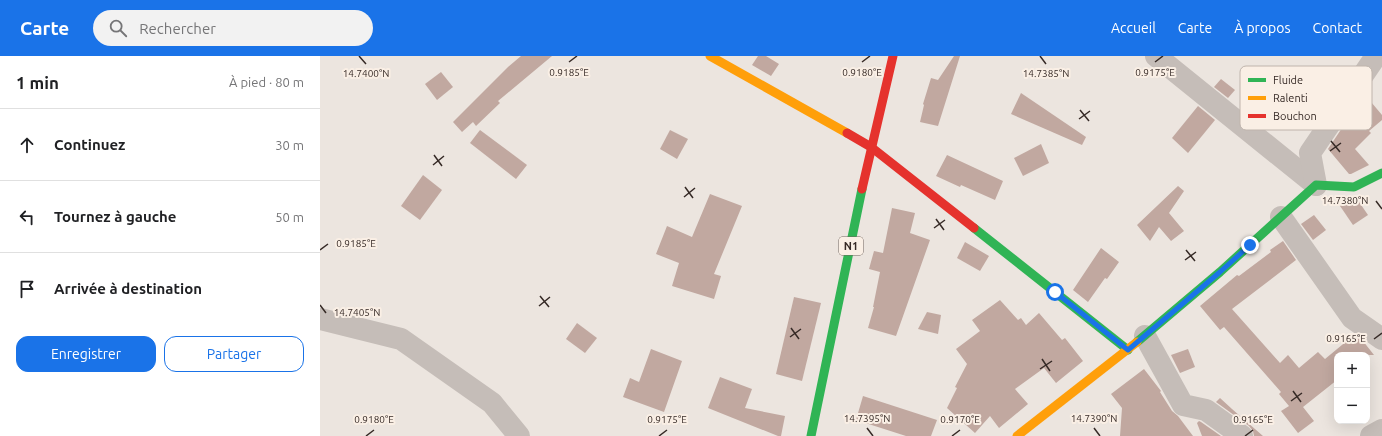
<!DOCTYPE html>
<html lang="fr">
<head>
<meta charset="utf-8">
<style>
  :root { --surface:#fff; --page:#f2f2f2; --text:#202124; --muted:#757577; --line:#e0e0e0; --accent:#1a73e8 }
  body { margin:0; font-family:Ubuntu,sans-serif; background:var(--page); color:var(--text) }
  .controls { position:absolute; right:12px; bottom:12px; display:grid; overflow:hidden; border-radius:8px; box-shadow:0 4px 16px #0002 }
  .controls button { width:36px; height:36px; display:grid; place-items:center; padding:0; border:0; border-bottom:1px solid var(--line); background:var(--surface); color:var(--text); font:20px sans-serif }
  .stop { position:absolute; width:12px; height:12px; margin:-9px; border:3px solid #1a73e8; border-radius:50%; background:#fff }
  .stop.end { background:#1a73e8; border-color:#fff; box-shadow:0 1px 4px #0008 }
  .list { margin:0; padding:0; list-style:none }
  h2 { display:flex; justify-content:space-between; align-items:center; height:52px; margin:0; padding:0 16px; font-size:17px }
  h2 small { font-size:13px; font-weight:400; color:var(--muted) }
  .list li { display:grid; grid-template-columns:26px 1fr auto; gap:12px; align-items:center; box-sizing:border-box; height:72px; padding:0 16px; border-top:1px solid var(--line) }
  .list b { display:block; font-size:15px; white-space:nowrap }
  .list em { font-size:13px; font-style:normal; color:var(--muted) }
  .actions { display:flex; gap:8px; padding:12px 16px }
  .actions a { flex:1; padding:9px 0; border:1px solid var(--accent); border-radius:12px; text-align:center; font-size:14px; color:var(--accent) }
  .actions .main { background:var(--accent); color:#fff }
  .icon { flex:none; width:22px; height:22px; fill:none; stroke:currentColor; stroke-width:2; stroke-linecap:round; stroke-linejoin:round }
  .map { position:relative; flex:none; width:1062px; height:380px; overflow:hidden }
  header { display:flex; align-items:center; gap:24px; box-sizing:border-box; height:56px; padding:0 20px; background:var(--accent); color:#fff }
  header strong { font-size:19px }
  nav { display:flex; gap:22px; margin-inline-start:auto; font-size:14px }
  .search { width:280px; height:36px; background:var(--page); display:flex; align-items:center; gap:10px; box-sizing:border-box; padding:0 14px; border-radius:22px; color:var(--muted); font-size:15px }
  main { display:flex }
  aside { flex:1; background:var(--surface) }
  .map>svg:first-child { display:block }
</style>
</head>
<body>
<header>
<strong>Carte</strong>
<div class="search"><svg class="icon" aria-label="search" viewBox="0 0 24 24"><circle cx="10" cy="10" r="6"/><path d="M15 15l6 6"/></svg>Rechercher</div>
<nav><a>Accueil</a><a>Carte</a><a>À propos</a><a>Contact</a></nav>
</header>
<main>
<aside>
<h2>1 min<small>À pied · 80 m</small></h2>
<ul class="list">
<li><svg class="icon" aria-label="ahead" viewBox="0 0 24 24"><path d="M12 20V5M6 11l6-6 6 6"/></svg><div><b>Continuez</b></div><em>30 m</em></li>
<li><svg class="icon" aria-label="left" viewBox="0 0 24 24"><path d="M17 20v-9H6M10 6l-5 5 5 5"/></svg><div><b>Tournez à gauche</b></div><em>50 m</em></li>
<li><svg class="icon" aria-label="arrive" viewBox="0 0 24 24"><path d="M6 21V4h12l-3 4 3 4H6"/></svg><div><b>Arrivée à destination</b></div></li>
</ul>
<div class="actions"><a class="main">Enregistrer</a><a>Partager</a></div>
</aside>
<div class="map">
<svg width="1062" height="380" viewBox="0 0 1062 380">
  <rect width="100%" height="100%" fill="#ece5df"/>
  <g fill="#c1a8a0">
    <path d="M201 0H232L178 45 180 47 156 70 153 66 142 76 133 66 188 11Z"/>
    <path d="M438 0H446L459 8 451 20 432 9Z"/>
    <path d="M634 0H640L618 70 600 66 604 49 603 48 611 22 618 24Z"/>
    <path d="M121 16 133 31 117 44 105 28Z"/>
    <path d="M901 23 915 34 908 42 894 31Z"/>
    <path d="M701 37 766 81 762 89 691 58Z"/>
    <path d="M1046 40 1062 59V64L1049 75 1051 77 1035 93 1049 109 1031 118H1029L1008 93 1040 45Z"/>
    <path d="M878 50 895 64 868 97 852 82Z"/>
    <path d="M160 74 207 109 196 123 150 87Z"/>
    <path d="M350 74 368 83 357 103 340 93Z"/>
    <path d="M721 88 729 107 703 120 694 102Z"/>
    <path d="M627 99 683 125 675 144 641 129 640 131 616 120Z"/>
    <path d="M103 119 122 134 100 164 81 150Z"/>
    <path d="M858 130 864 135 849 157 864 175 851 185 839 171 830 185 817 169Z"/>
    <path d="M390 138 422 150 394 218 401 220 394 243 352 230 359 207 336 198 347 170 372 181Z"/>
    <path d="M1030 143H1037L1048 159 1033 169 1020 150Z"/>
    <path d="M572 152 595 157 590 177 610 184 576 280 548 272 554 251H553L560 216 549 213 554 195 563 197Z"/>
    <path d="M994 159 1006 174 993 184 981 168Z"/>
    <path d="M963 185 976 204 912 253 960 307 968 299 979 312 998 296 1005 303 1034 279 1043 285 1054 299H1017V324L983 351 994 365 978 377 961 355 969 350 959 338 961 336 904 271 900 274 880 250 917 219 919 220 951 196 950 194Z"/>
    <path d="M645 186 669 200 660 215 637 202Z"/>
    <path d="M781 192 799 206 787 223 785 222 768 246 753 234Z"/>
    <path d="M474 241 501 247 482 325 456 318Z"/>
    <path d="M680 244 698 264 701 262 706 269 719 257 742 284 745 282 763 305 736 327 724 312 695 333 708 348 679 372 670 360 655 377 627 352 637 332 635 331 647 308 636 293 660 275 652 264Z"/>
    <path d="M607 256 621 259 618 278 598 273Z"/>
    <path d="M257 267 277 282 265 297 246 283Z"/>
    <path d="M331 293 362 305 344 356 303 341 310 322 319 326Z"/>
    <path d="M868 293 875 311 860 317 851 299Z"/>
    <path d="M824 313 841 335 840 336 852 355 858 360 873 380H800L802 352 791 338Z"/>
    <path d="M400 321 432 333 425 352 465 360 461 380H458L388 352Z"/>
    <path d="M543 340 617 364 611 380H586L536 364Z"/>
    <path d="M900 342 912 353 943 380H934L933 375 929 370 896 346Z"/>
    <path d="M879 365 881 366 901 380H882L877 367Z"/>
  </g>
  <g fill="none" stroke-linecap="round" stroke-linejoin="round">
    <g stroke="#c5bdb8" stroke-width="22">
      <path d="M836 0 996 129"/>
      <path d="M996 129 990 97 1056 0"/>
      <path d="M961 161 1032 262 1062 283"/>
      <path d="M0 263 81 283 172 347 199 380"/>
      <path d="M825 280 863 349 886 354 922 380"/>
      <path d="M1051 380 1062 374"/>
    </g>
    <g stroke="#30b455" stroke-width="9">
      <path d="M654 172 808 294"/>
      <path d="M817 286 900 216 996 129 1034 131 1062 117"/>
      <path d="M491 380 542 133"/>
    </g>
    <g stroke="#ff9f0a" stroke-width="9">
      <path d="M390 0 527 77"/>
      <path d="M697 380 817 286"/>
    </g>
    <g stroke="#e5322d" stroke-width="9">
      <path d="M527 77 551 91 654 172"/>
      <path d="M542 133 573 0"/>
    </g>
  </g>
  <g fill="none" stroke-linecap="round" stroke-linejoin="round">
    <path stroke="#1a73e8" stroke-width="5" d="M735 236 808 294 900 216 930 189"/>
  </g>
  <path fill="none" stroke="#362a26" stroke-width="1.5" d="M39 0 46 8M720 0 726 8M249 6 257 0M542 6 550 0M835 6 843 0M760 54 769 65M759 63 770 55M1011 85 1020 96M1010 95 1021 87M114 99 122 110M113 109 124 100M365 131 373 142M364 141 375 132M1056 145 1062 153M616 163 624 174M614 172 625 164M0 194 8 188M866 194 875 205M865 204 876 196M220 240 229 251M0 249 6 257M219 250 230 241M471 272 479 283M470 281 481 273M1054 283 1062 277M722 303 730 315M720 313 732 305M973 335 981 346M971 345 982 337M547 372 553 380M774 372 780 380M46 380 54 374M339 380 347 374M632 380 640 374M925 380 933 374"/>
  <g text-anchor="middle" stroke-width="4" stroke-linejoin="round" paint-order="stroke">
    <rect fill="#faefe5" stroke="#71655f" stroke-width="1" x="519" y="181" width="24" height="18" rx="3"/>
    <g font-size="11" font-weight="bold" fill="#362a26">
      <text x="531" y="194">N1</text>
    </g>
  </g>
  <rect x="920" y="10" width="132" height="64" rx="6" fill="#faefe5" stroke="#bfb4ac" stroke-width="1"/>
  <rect x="928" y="22" width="18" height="4" fill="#30b455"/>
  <rect x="928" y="40" width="18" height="4" fill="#ff9f0a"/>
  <rect x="928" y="58" width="18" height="4" fill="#e5322d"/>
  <g font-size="11" fill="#362a26">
    <text x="953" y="28">Fluide</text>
    <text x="953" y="46">Ralenti</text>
    <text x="953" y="64">Bouchon</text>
  </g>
  <g font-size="10" text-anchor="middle" fill="#362a26" stroke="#faefe5" stroke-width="4" stroke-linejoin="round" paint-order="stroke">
    <text x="249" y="20">0.9185°E</text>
    <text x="542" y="20">0.9180°E</text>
    <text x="835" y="20">0.9175°E</text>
    <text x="46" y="21">14.7400°N</text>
    <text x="726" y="21">14.7385°N</text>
    <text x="1025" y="148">14.7380°N</text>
    <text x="36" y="191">0.9185°E</text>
    <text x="37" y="260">14.7405°N</text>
    <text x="1026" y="286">0.9165°E</text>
    <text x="547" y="366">14.7395°N</text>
    <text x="774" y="366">14.7390°N</text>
    <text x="54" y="367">0.9180°E</text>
    <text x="347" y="367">0.9175°E</text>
    <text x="640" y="367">0.9170°E</text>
    <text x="933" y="367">0.9165°E</text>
  </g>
</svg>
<div class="controls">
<button>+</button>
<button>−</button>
</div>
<div class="stop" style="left:735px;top:236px"></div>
<div class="stop end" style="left:930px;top:189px"></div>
</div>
</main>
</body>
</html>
